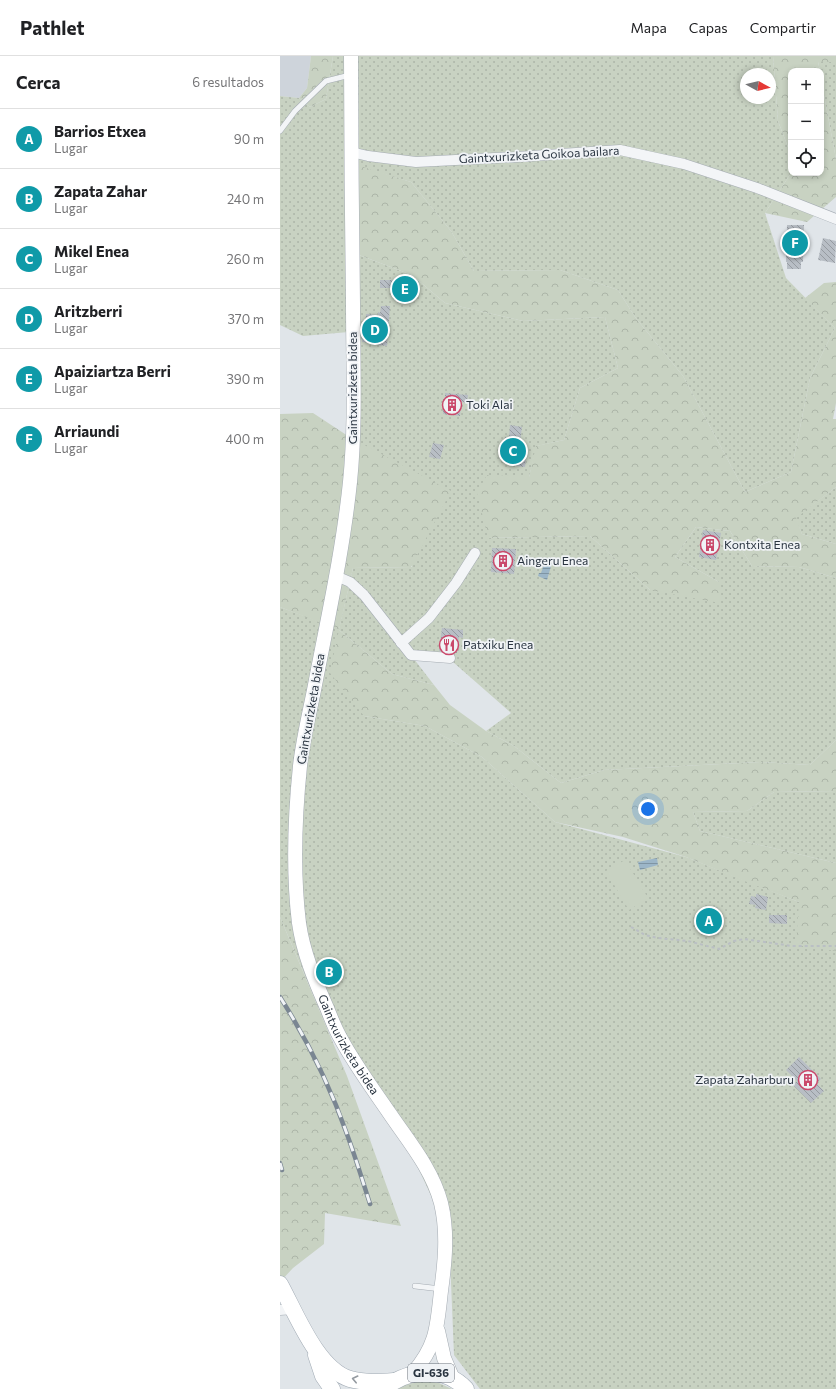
<!DOCTYPE html>
<html lang="es">
<head>
<meta charset="utf-8">
<style>
  :root { --surface:#fff; --page:#f2f2f2; --text:#202124; --muted:#757577; --line:#e0e0e0; --accent:#d93025 }
  body { margin:0; font-family:Commissioner,sans-serif; background:var(--page); color:var(--text) }
  .controls { position:absolute; right:12px; top:12px; display:grid; overflow:hidden; border-radius:8px; box-shadow:0 2px 6px #0003 }
  .controls button { width:36px; height:36px; display:grid; place-items:center; padding:0; border:0; border-bottom:1px solid var(--line); background:var(--surface); color:var(--text); font:20px sans-serif }
  .compass { position:absolute; left:460px; top:12px; width:36px; height:36px; border-radius:50%; background:var(--surface); box-shadow:0 2px 6px #0003; rotate:98deg }
  .you { position:absolute; left:368px; top:753px; width:14px; height:14px; margin:-10px; border:3px solid #fff; border-radius:50%; background:#1a73e8; box-shadow:0 0 0 6px #1a73e833 }
  .badge { display:grid; place-items:center; width:26px; height:26px; border-radius:50%; background:var(--accent); color:#fff; font-size:13px; font-weight:700 }
  .pin { position:absolute; translate:-50% -50%; border:2px solid #fff; box-shadow:0 1px 4px #0006 }
  .list { margin:0; padding:0; list-style:none }
  h2 { display:flex; justify-content:space-between; align-items:center; height:52px; margin:0; padding:0 16px; font-size:17px }
  h2 small { font-size:13px; font-weight:400; color:var(--muted) }
  .list li { display:grid; grid-template-columns:26px 1fr auto; gap:12px; align-items:center; box-sizing:border-box; height:60px; padding:0 16px; border-top:1px solid var(--line) }
  .list b { display:block; font-size:15px; white-space:nowrap }
  .list p { margin:0; font-size:13px; white-space:nowrap; color:var(--muted) }
  .list em { font-size:13px; font-style:normal; color:var(--muted) }
  .icon { flex:none; width:22px; height:22px; fill:none; stroke:currentColor; stroke-width:2; stroke-linecap:round; stroke-linejoin:round }
  .map { position:relative; flex:none; width:556px; height:1333px; overflow:hidden }
  header { display:flex; align-items:center; gap:24px; box-sizing:border-box; height:56px; padding:0 20px; background:var(--surface); border-bottom:1px solid var(--line) }
  header strong { font-size:19px }
  nav { display:flex; gap:22px; margin-inline-start:auto; font-size:14px }
  main { display:flex }
  aside { flex:1; background:var(--surface) }
  .map>svg:first-child { display:block }
</style>
</head>
<body>
<header>
<strong>Pathlet</strong>
<nav><a>Mapa</a><a>Capas</a><a>Compartir</a></nav>
</header>
<main>
<aside>
<h2>Cerca<small>6 resultados</small></h2>
<ul class="list">
<li><span class="badge" style="background:#0f9aa8">A</span><div><b>Barrios Etxea</b><p>Lugar</p></div><em>90 m</em></li>
<li><span class="badge" style="background:#0f9aa8">B</span><div><b>Zapata Zahar</b><p>Lugar</p></div><em>240 m</em></li>
<li><span class="badge" style="background:#0f9aa8">C</span><div><b>Mikel Enea</b><p>Lugar</p></div><em>260 m</em></li>
<li><span class="badge" style="background:#0f9aa8">D</span><div><b>Aritzberri</b><p>Lugar</p></div><em>370 m</em></li>
<li><span class="badge" style="background:#0f9aa8">E</span><div><b>Apaiziartza Berri</b><p>Lugar</p></div><em>390 m</em></li>
<li><span class="badge" style="background:#0f9aa8">F</span><div><b>Arriaundi</b><p>Lugar</p></div><em>400 m</em></li>
</ul>
</aside>
<div class="map">
<svg width="556" height="1333" viewBox="0 0 556 1333">
  <defs>
    <pattern id="grass-dots" width="8" height="8" patternUnits="userSpaceOnUse"><rect width="8" height="8" fill="#c8d2c2"/><path d="M2 2h.1M6 6h.1" fill="none" stroke="#acb5a8" stroke-width="1.8" stroke-linecap="round"/></pattern>
    <pattern id="forest-crowns" width="20" height="18" patternUnits="userSpaceOnUse"><rect width="20" height="18" fill="#c8d2c2"/><path d="M2 6a3 3 0 1 1 6 0M12 15a3 3 0 1 1 6 0" fill="none" stroke="#acb5a8"/></pattern>
    <pattern id="water-rules" width="6" height="5" patternUnits="userSpaceOnUse"><rect width="6" height="5" fill="#9cb6c8"/><path d="M0 2.5h6" fill="none" stroke="#7f95a4"/></pattern>
    <pattern id="building-back-hatch" width="6" height="6" patternUnits="userSpaceOnUse"><rect width="6" height="6" fill="#b8bec5"/><path d="M-1 5l2 2M0 0l6 6M5-1l2 2" fill="none" stroke="#969ba1"/></pattern>
  </defs>
  <rect width="100%" height="100%" fill="#e0e5e9"/>
  <path fill="#ced4db" d="M0 0H31L27 32 19 42 0 40Z"/>
  <g fill="url(#grass-dots)" fill-rule="evenodd">
    <path d="M53 0H493L498 65 511 99V117L485 157 506 222 555 272 530 322 511 416 465 436 403 320 355 261 338 234 280 214 194 215 171 175 131 126 80 111 79 199 132 219 165 247 243 265 325 261 338 312 300 332 284 384 257 390 249 421 208 482 310 480 370 534 439 526 395 501 416 471 450 475 472 510 519 511 556 522V684L530 709 480 706 324 714 281 727 234 690 206 675 231 657 173 606 134 603 154 629 112 618 59 574 84 660 145 670 202 701 275 766 406 801 519 846 556 894V1333H200L174 1299 169 1178 105 1041 55 970 47 972 0 861V551L59 573 73 512 132 511 71 382 80 275 23 280 0 269V40L19 42 30 51 46 43ZM466 18H490V42H466Z"/>
    <path d="M538 6H556V103L541 23V15H540Z"/>
    <path d="M556 431V488L522 478 515 462Z"/>
    <path d="M556 735V807L420 775 413 756 467 755 494 736Z"/>
    <path d="M141 1325 159 1327 172 1333H118L124 1329Z"/>
  </g>
  <g fill="url(#forest-crowns)">
    <path d="M31 0H53L46 43 30 51 19 42 27 32Z"/>
    <path d="M493 0H556V6H538L540 15H511V99L498 65Z"/>
    <path d="M541 23 556 103V141L527 166 485 157 511 117H541Z"/>
    <path d="M80 110 131 126 171 175 194 215 280 214 338 234 355 261 403 320 465 436 511 416 530 322 555 272 525 242 544 227 556 226V347L553 363H556V431L516 462 522 478 556 488V522L519 511 472 510 450 475 416 471 395 501 439 526 440 547 370 534 310 480 208 482 197 437 207 419 249 421 256 390 284 384 300 332 338 312 325 261 243 265 165 247 132 219 79 199Z"/>
    <path d="M33 357 71 382 171 435 131 511 73 512 59 574 112 618 154 629 170 649 206 675 234 690 281 727 324 714 480 706 530 709 556 684V735L494 736 467 755 413 756 420 775 556 807V895L516 889 519 846 472 828 406 801 343 781 275 766 202 701 145 670 84 660 50 617 59 574 0 551V358Z"/>
    <path d="M0 861 67 1020 121 1170 45 1157 44 1188 13 1212 0 1226Z"/>
  </g>
  <path fill="#c8d2c2" d="M345 804 368 842 349 854 326 815Z"/>
  <g fill="url(#water-rules)">
    <path d="M265 505 272 507 267 524 258 520 259 517H261Z"/>
    <path d="M377 802 378 809 360 814 358 806Z"/>
  </g>
  <g fill="url(#building-back-hatch)">
    <path d="M507 169H524L523 206H521V213H507V206H506Z"/>
    <path d="M543 182 556 185 555 207 538 204Z"/>
    <path d="M100 224H132L131 243 118 242V232H100Z"/>
    <path d="M101 250H110L107 290 98 289V287L82 286 83 264H86V258L98 259V256L100 257Z"/>
    <path d="M165 337 188 339 187 347 181 346 180 360 163 358V343H165Z"/>
    <path d="M230 369 242 371 238 401 246 402 245 411 236 410 237 402 227 401 228 390 224 389 225 381 229 382Z"/>
    <path d="M153 387 164 389 160 403 149 401Z"/>
    <path d="M423 474 441 477 436 504 419 501Z"/>
    <path d="M212 492 236 493 234 518 211 516Z"/>
    <path d="M162 572 183 574V582L179 581 177 597 159 595Z"/>
    <path d="M476 838 488 841 486 854 475 852 476 849 469 848 471 840 476 841Z"/>
    <path d="M437 851 444 868 421 878 414 861Z"/>
    <path d="M489 859H507V868L489 867Z"/>
    <path d="M49 902 60 924 48 929 38 907Z"/>
    <path d="M519 1001 541 1023 536 1027 544 1035 531 1047 513 1029 517 1025 506 1014Z"/>
  </g>
  <g fill="none" stroke-linecap="round" stroke-linejoin="round">
    <g stroke="#a5acb3" stroke-width="6">
      <g id="service">
        <path d="M0 75 15 55 46 25 70 19"/>
        <path d="M135 1230 161 1233"/>
      </g>
    </g>
    <g stroke="#a5acb3" stroke-width="11">
      <g id="minor">
        <path d="M71 96 88 100 136 106 237 101 340 94 404 108 477 132 556 163"/>
        <path d="M56 520 70 526 84 539 131 599 170 602"/>
        <path d="M121 587 149 562 176 527 195 497"/>
        <path d="M0 1254 14 1253"/>
      </g>
    </g>
    <g stroke="#a5acb3" stroke-width="15">
      <g id="secondary">
        <path id="s1" d="M71 0C71 82 72 165 73 247 73 306 76 367 70 426 63 494 48 561 35 629 30 655 23 683 20 710 15 759 13 818 19 867 23 896 35 925 47 952 51 962 55 973 61 983 75 1009 93 1033 110 1058 129 1086 152 1113 161 1147 168 1176 165 1206 161 1235 157 1271 157 1289 133 1317"/>
        <path d="M158 1275 164 1302 173 1323"/>
      </g>
    </g>
    <g stroke="#a0aab4" stroke-width="17">
      <g id="primary">
        <path d="M0 1228C16 1257 37 1313 70 1323 84 1327 99 1326 114 1325"/>
        <path d="M36 1299 43 1320 52 1333"/>
        <path d="M106 1331C130 1313 164 1310 186 1333"/>
      </g>
    </g>
    <path stroke="#babfc4" stroke-width="2" stroke-dasharray="3 3" stroke-linecap="butt" d="M351 871 365 879 378 882 408 885 439 893 454 885 464 883 512 890H556"/>
    <use href="#service" stroke="#f3f5f7" stroke-width="5"/>
    <use href="#minor" stroke="#f3f5f7" stroke-width="10"/>
    <use href="#secondary" stroke="#fff" stroke-width="14"/>
    <use href="#primary" stroke="#fff" stroke-width="16"/>
    <g stroke="#7a8692" stroke-width="4.5">
      <g id="rail">
        <path d="M0 941C28 985 51 1032 68 1081 76 1103 83 1126 90 1148"/>
        <path d="M0 1107 2 1114"/>
      </g>
    </g>
    <use href="#rail" stroke="#f0f3f6" stroke-width="3" stroke-dasharray="9" stroke-linecap="butt"/>
  </g>
  <defs><path id="oneway-chevron" d="M-2-3.5L2.5 0L-2 3.5" fill="none" stroke-width="1.6" stroke-linecap="round" stroke-linejoin="round"/></defs>
  <use stroke="#949aa0" href="#oneway-chevron" transform="translate(75 1323) rotate(-167)"/>
  <defs>
    <g id="building-ring" transform="scale(1)"><circle r="9.5" fill="#f0f3f6" stroke="#ca496b" stroke-width="1.5"/><path d="M-4-6H4V6H1V3H-1V6H-4ZM-2.5-4.3h1.7v1.8h-1.7ZM.8-4.3h1.7v1.8H.8ZM-2.5-1h1.7V.8h-1.7ZM.8-1h1.7V.8H.8Z" fill="#ca496b"/></g>
    <g id="restaurant-ring" transform="scale(1)"><circle r="9.5" fill="#f0f3f6" stroke="#ca496b" stroke-width="1.5"/><path d="M-5-6h1v4h1v-4h1v4h1v-4h1v5L-1.5 .5V6h-2V.5L-5-1ZM5-6V6H3V1.5H1.5Q1.5-4 5-6Z" fill="#ca496b"/></g>
  </defs>
  <g fill-rule="evenodd">
    <use href="#building-ring" x="172" y="349"/>
    <use href="#building-ring" x="430" y="489"/>
    <use href="#building-ring" x="223" y="505"/>
    <use href="#restaurant-ring" x="169" y="589"/>
    <use href="#building-ring" x="528" y="1024"/>
  </g>
  <g text-anchor="middle" stroke-width="3.5" stroke-linejoin="round" paint-order="stroke">
    <rect fill="#f0f3f6" stroke="#656d77" stroke-width="1" x="128" y="1308" width="46" height="18" rx="3"/>
    <g font-size="11" font-weight="bold" fill="#293440">
      <text x="151" y="1321">GI-636</text>
    </g>
    <g font-size="12" fill="#293440" stroke="#f0f3f6">
      <text transform="translate(259 99) rotate(-3)" y="4">Gaintxurizketa Goikoa bailara</text>
      <text transform="translate(73 332) rotate(-90)" y="4">Gaintxurizketa bidea</text>
      <text transform="translate(31 653) rotate(-80)" y="4">Gaintxurizketa bidea</text>
      <text dy="4" stroke="none"><textPath href="#s1" startOffset="1004">Gaintxurizketa bidea</textPath></text>
    </g>
    <g font-size="12" fill="#293440" stroke="#f0f3f6" text-anchor="start">
      <text x="186" y="353">Toki Alai</text>
      <text x="444" y="493">Kontxita Enea</text>
      <text x="237" y="509">Aingeru Enea</text>
      <text x="183" y="593">Patxiku Enea</text>
      <text x="514" y="1028" text-anchor="end">Zapata Zaharburu</text>
    </g>
  </g>
</svg>
<div class="controls">
<button>+</button>
<button>−</button>
<button><svg class="icon" aria-label="locate" viewBox="0 0 24 24"><circle cx="12" cy="12" r="6"/><path d="M12 2v4M12 18v4M2 12h4M18 12h4"/></svg></button>
</div>
<svg class="compass" viewBox="-18 -18 36 36"><path d="M0-13l5 13h-10z" fill="#e53935"/><path d="M0 13l5-13h-10z" fill="#757577"/></svg>
<div class="you"></div>
<div class="pin badge" style="left:429px;top:865px;background:#0f9aa8">A</div>
<div class="pin badge" style="left:49px;top:916px;background:#0f9aa8">B</div>
<div class="pin badge" style="left:233px;top:395px;background:#0f9aa8">C</div>
<div class="pin badge" style="left:95px;top:274px;background:#0f9aa8">D</div>
<div class="pin badge" style="left:125px;top:233px;background:#0f9aa8">E</div>
<div class="pin badge" style="left:515px;top:187px;background:#0f9aa8">F</div>
</div>
</main>
</body>
</html>
